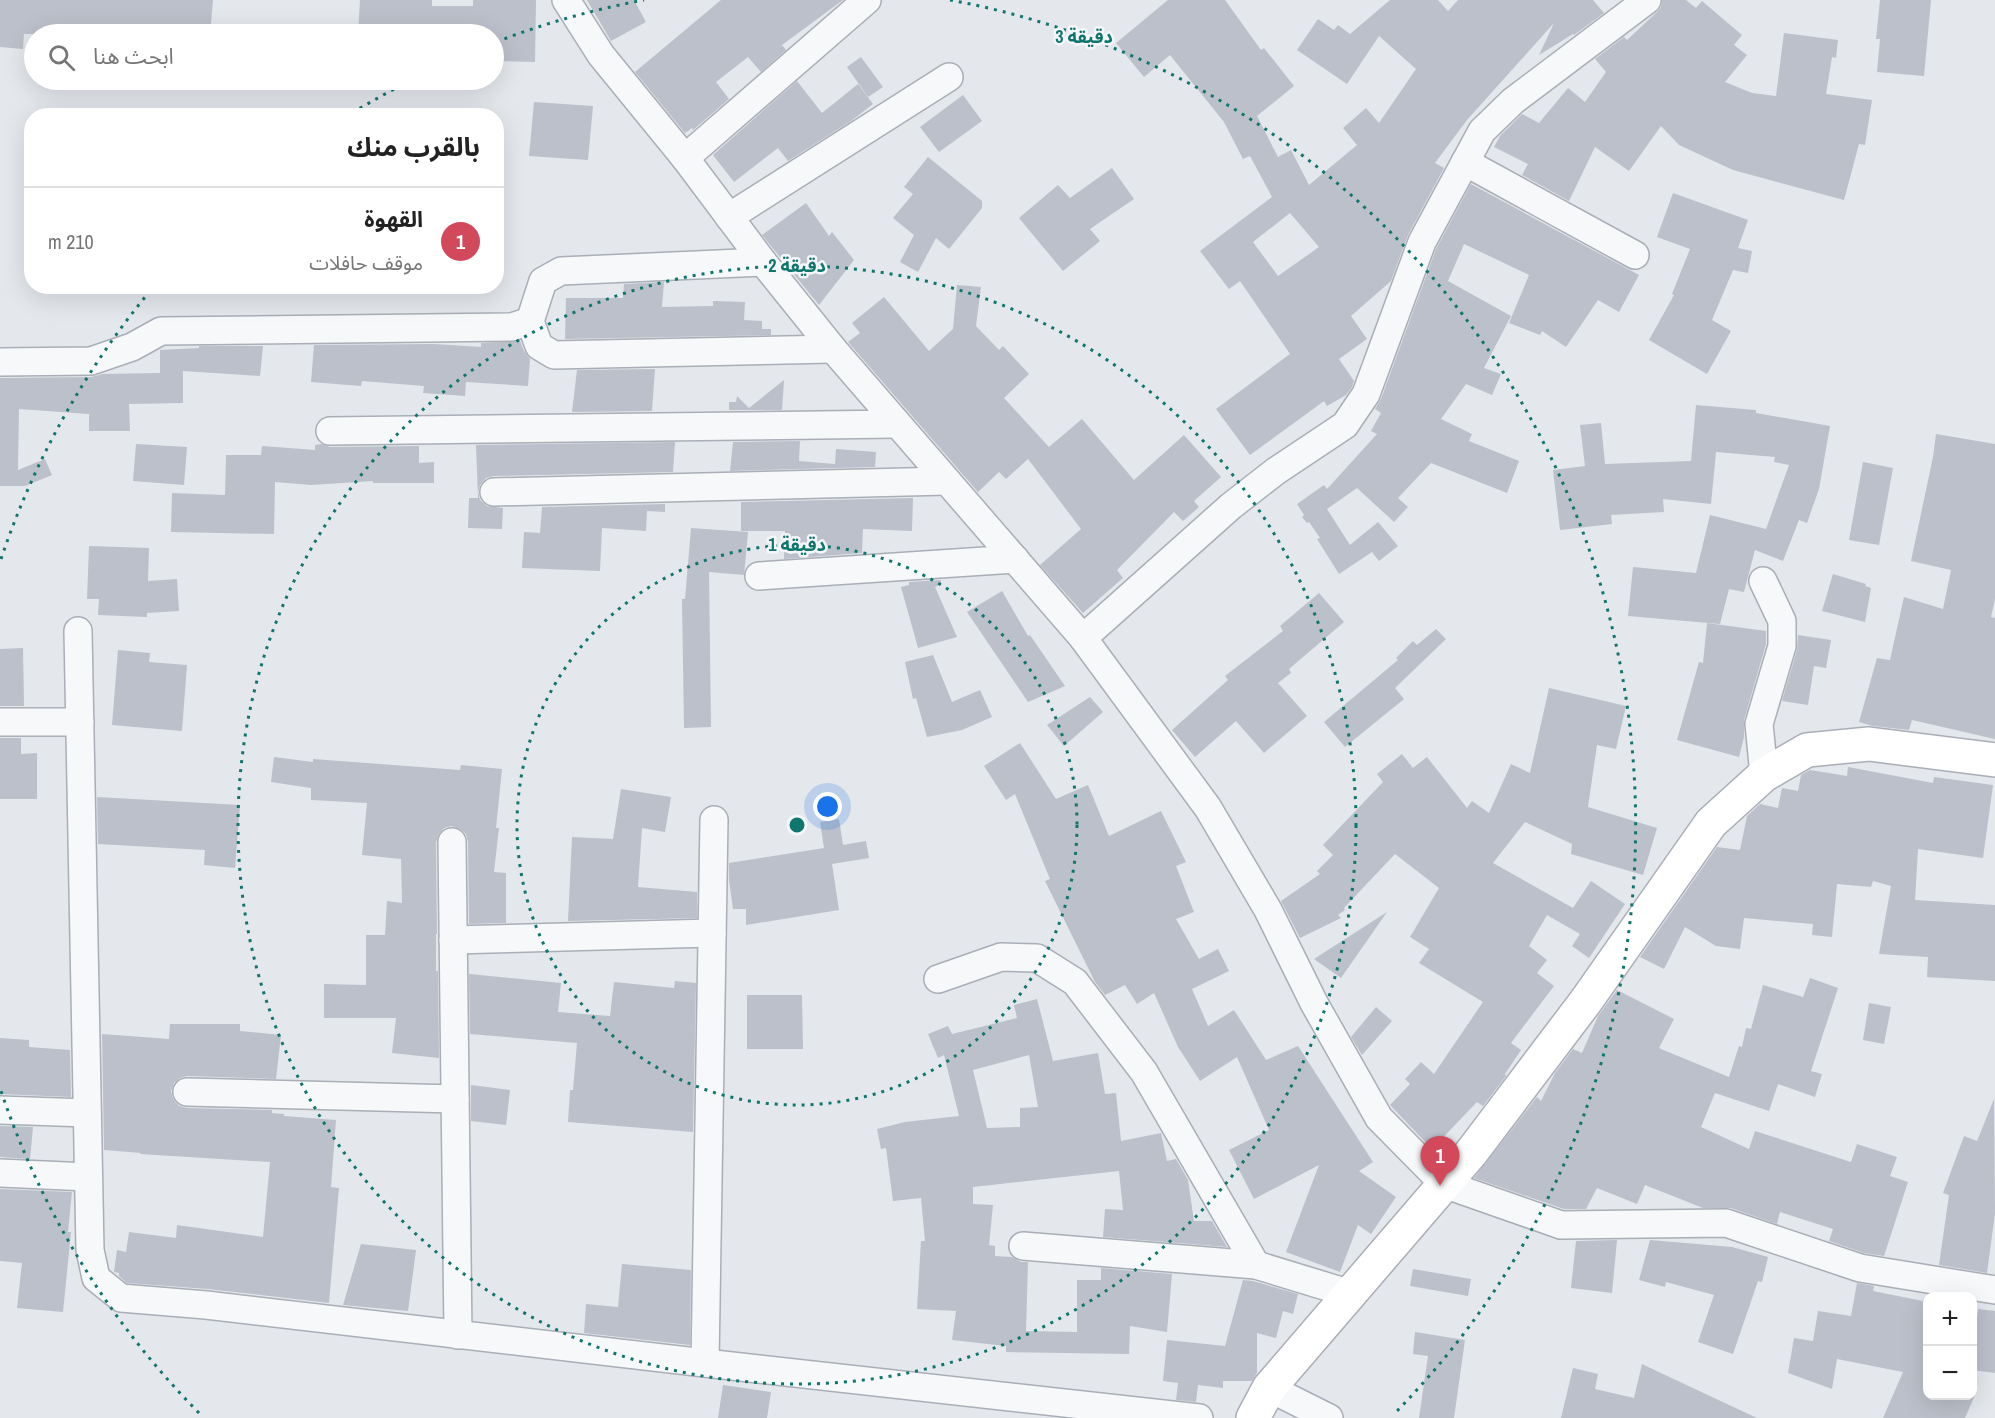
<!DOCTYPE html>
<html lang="ar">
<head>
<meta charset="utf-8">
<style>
  :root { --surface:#fff; --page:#f2f2f2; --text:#222; --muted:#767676; --line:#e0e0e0; --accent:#d1495b }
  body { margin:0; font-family:"Archivo Narrow","Noto Sans Arabic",sans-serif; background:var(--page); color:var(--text); direction:rtl }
  .controls { position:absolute; right:18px; bottom:18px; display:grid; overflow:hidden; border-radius:12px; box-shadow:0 6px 24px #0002 }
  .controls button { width:54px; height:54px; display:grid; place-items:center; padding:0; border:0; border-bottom:2px solid var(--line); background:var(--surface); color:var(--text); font:30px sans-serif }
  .you { position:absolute; left:828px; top:807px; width:21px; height:21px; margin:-15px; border:4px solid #fff; border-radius:50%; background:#1a73e8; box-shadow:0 0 0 9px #1a73e833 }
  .badge { display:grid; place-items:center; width:39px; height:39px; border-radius:50%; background:var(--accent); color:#fff; font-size:20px; font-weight:700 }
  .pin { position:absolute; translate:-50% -50px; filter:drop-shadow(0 2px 3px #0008) }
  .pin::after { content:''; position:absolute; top:32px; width:21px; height:18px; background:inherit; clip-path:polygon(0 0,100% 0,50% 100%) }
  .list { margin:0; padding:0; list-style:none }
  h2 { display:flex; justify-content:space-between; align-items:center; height:78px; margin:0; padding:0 24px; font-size:26px }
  h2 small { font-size:20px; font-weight:400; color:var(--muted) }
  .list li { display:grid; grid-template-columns:39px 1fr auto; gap:18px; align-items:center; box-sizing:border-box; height:108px; padding:0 24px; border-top:2px solid var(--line) }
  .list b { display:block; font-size:22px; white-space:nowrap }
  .list p { margin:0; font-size:20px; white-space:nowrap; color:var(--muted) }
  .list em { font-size:20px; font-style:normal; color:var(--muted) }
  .icon { flex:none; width:33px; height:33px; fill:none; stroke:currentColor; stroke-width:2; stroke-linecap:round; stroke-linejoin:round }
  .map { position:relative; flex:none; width:1995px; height:1418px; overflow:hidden; direction:ltr }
  .search { position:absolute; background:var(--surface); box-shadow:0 6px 24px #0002; left:24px; top:24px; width:480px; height:66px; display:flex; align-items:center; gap:15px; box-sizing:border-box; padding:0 21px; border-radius:33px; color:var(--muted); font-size:22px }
  .panel { position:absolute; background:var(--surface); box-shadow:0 6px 24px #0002; left:24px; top:108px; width:480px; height:186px; border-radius:24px; direction:rtl }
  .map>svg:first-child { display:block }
</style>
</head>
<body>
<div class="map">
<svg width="1995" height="1418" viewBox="0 0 1995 1418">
  <rect width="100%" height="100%" fill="#e4e7ec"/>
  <g fill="#bbc0ca" fill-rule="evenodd">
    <path d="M0 0H213L210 34H24L23 49 0 47Z"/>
    <path d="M360 0H432V6H473V0H536L535 62 499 61 500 48 494 47V34H474V29L431 28V34H358Z"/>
    <path d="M587 0H634L646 22 611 41Z"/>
    <path d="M721 0H843L782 45 786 50 761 72 748 57 716 82 729 99 693 130 692 128 685 133 635 72Z"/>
    <path d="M1168 0H1225L1261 50 1264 48 1294 86 1257 116 1278 157 1291 150 1309 185 1357 145 1343 128 1366 108 1379 123 1416 69 1379 36 1347 84 1297 50 1318 19 1334 30 1338 25 1350 34 1390 0H1438L1448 11 1458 0H1593L1604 13 1574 35 1573 34 1539 55 1554 23 1467 120 1435 163 1444 168 1408 235 1391 281 1351 316 1367 339 1339 359 1354 381 1352 387 1346 395 1327 406 1324 401 1250 455 1216 409 1290 354 1240 281 1229 289 1200 251 1272 197 1250 156 1243 159 1224 122 1170 55 1144 77 1116 43ZM1290 213 1319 247 1278 276 1253 242Z"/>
    <path d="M1662 0H1686L1696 8 1702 1 1742 35 1734 45 1747 55 1725 82 1752 93 1776 96 1784 33 1838 40 1836 58 1832 57 1826 94 1872 100 1865 145 1859 144 1844 200 1733 170 1679 145 1661 126 1629 171 1595 147 1569 201 1522 175 1528 164 1494 147 1500 136 1522 114 1539 123 1568 88 1585 102 1606 72 1595 59 1624 37 1627 40 1657 12 1661 7Z"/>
    <path d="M1880 0H1931L1924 76 1877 72 1880 39H1876Z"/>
    <path d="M861 57 883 87 868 97 847 67Z"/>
    <path d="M797 81 822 113 858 84 873 104 851 121 788 161 778 148 734 182 713 155Z"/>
    <path d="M963 95 982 121 939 152 920 127Z"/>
    <path d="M534 102 593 106 588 160 529 156Z"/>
    <path d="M928 157 982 201V208L949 249 936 238 918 272 900 262 914 235 893 218 913 194 904 187Z"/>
    <path d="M1112 168 1134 199 1090 229 1100 241 1063 271 1019 218 1058 185 1070 198Z"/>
    <path d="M1471 184 1639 275 1619 312 1598 300 1566 347 1542 331 1540 335 1509 323 1529 275 1464 244 1448 281 1511 316 1484 368 1501 374 1492 395 1466 384 1441 419 1472 434 1469 441 1519 461 1507 493 1431 463 1398 498 1408 507 1394 522 1357 488 1327 509 1350 545 1378 522 1398 546 1379 561 1372 552 1339 574 1317 539 1320 538 1309 522 1307 523 1302 517 1304 515 1297 504 1324 485 1327 489 1377 434 1371 431 1381 413 1375 409 1381 399 1436 249Z"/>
    <path d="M1673 193 1748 220 1738 248 1752 251 1748 273 1733 270 1712 320 1731 331 1707 374 1649 340 1674 295 1672 294 1690 249 1657 237Z"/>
    <path d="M806 203 829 236 832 232 854 260 819 305 762 235Z"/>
    <path d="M664 282 662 307 713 306V301L745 302 744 320 762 321V329H771V335L565 339 566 298H623L624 284Z"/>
    <path d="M957 285 981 287 976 326 999 350 1003 346 1029 374 1004 398 1049 447 1082 419 1134 480 1184 435 1221 477 1194 501 1199 507 1183 521 1174 512 1117 570 1123 578 1083 613 1040 565 1081 529 1028 459 1006 479 999 472 978 492 848 342 860 333 852 323 884 297 929 351 953 329Z"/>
    <path d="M520 341 524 351 530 359 528 386 466 382 465 396 423 393 424 386 362 381 361 386 311 382 314 345 434 344 481 347V343Z"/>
    <path d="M199 346H263L260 376 183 371V403L129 404 130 431H89V414L19 409 18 470 45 459 52 475 25 486H0V378L91 377 103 374 160 373V350L199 348Z"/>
    <path d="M655 369 652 411 572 412 577 370Z"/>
    <path d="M784 380 782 410H729V402H736L737 396 749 408Z"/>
    <path d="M1696 405 1756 410V413L1830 426 1819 489 1807 523 1799 520 1783 561 1755 550 1744 592 1729 589 1720 624 1628 616 1633 567 1696 573 1710 515 1766 529 1789 465 1774 462 1775 457 1716 452 1711 504 1663 499 1664 512 1611 515 1612 524 1560 530 1553 470 1585 466 1580 425 1601 423 1605 464 1691 461Z"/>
    <path d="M1936 434 1995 444V599L1991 617 1995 618V739L1912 720 1909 730 1873 726 1859 722 1877 658 1890 660 1904 597 1943 609 1951 570 1911 561 1933 457Z"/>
    <path d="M800 441 799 461 835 464 836 449 876 452 875 467 730 471 733 442Z"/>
    <path d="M675 442 673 472 494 476 486 478 480 485 478 492 480 500 487 506 503 508 502 529 468 528 469 498H478L476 445Z"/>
    <path d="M136 444 187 447 184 485 133 481Z"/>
    <path d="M322 444 330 447 419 446V463L434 462V483H373V481L311 485 275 482 274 534 171 532 172 493 225 495 226 455H261L262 446 315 450V445Z"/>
    <path d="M1863 462 1893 468 1879 545 1849 540Z"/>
    <path d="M913 498 912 531 863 529 862 553 784 559 785 531H741V502Z"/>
    <path d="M665 504V512L647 511 646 531 602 528 600 571 522 568 524 532 540 533 542 507Z"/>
    <path d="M691 528 748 532 744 575 709 572 711 727 684 728 682 599H685Z"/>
    <path d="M89 546 149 548 148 581 177 579 179 611 147 613V617L98 615 99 599H87Z"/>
    <path d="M1833 574 1866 584 1865 586 1871 588 1865 622 1822 611Z"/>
    <path d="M941 580V584L935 587 957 637 918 648 901 587 909 585V582Z"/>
    <path d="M1002 591 1028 636 1030 635 1065 686 1028 702 967 612Z"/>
    <path d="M1319 593 1344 622 1289 669 1291 673 1278 683 1307 716 1264 753 1236 721 1195 757 1172 730 1228 680 1225 676 1283 631 1280 626Z"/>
    <path d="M1707 623 1766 631V644L1744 720V737L1739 757 1677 740 1699 662 1703 663Z"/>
    <path d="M1436 629 1446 639 1395 688 1404 699 1345 747 1324 722 1398 660 1396 658 1413 641 1417 645Z"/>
    <path d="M1798 635 1831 640 1826 668 1814 666 1808 705 1782 701 1797 650Z"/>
    <path d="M23 648 24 706H0V649Z"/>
    <path d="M118 650 150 653 149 662 187 665 182 731 112 725Z"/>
    <path d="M933 655 952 702 980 690 992 717 962 730 927 737 916 698 913 699 905 662Z"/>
    <path d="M1549 688 1626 706 1616 749 1597 745 1588 807 1657 828 1643 875 1571 854 1572 844 1525 822 1493 863 1573 908 1591 881 1625 904 1589 958 1572 946 1580 934 1547 915 1529 946 1547 960 1537 973 1554 986 1511 1043 1521 1050 1505 1074 1506 1076 1483 1106 1477 1102 1432 1149 1390 1105 1410 1084 1405 1079 1421 1062 1434 1074 1483 1002 1419 963 1429 949 1410 937 1439 888 1395 854 1344 908 1345 910 1338 915 1341 918 1300 938 1281 901 1320 874 1317 871 1333 855 1323 845 1383 782 1377 774 1402 754 1413 768 1427 757 1467 808 1472 801 1489 813 1511 764 1530 773Z"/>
    <path d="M1090 697 1103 712 1064 746 1047 725Z"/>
    <path d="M0 738H21V754L37 753V799H0Z"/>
    <path d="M1020 743 1056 799 1088 785 1109 836 1161 811 1186 862 1176 866 1194 912 1176 919 1199 959 1218 949 1229 971 1192 989 1208 1026 1234 1010 1266 1060 1298 1046 1373 1162 1359 1171 1396 1197 1371 1234 1358 1225 1340 1272 1286 1252 1319 1165 1254 1199 1229 1150 1269 1130 1237 1057 1200 1081 1178 1047 1154 993 1137 1004 1125 985 1105 995 1095 982 1045 881 1050 879 1015 794 1006 800 984 766Z"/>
    <path d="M274 757 313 762V759L460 770 461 765 502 769 496 828H499L494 872 506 873V923L469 924 468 842 466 834 460 829 451 826 444 828 439 834 436 842 437 934H436V971H438L439 1058 392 1053 396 1018H324V984L366 985V935H385L387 901 402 903 401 859 362 855 367 803 311 800V788L271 782Z"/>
    <path d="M1848 767 1933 783 1934 777 1993 785 1983 858 1918 849 1915 900 1995 905V981L1927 977 1928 957 1879 954 1891 886 1873 881 1871 887 1837 884 1832 937 1812 935 1813 924 1744 918 1740 949 1716 946 1685 927 1664 969 1640 957 1717 847 1740 850 1747 816 1760 804 1778 808 1782 788 1798 791 1801 775 1810 770 1847 776Z"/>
    <path d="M621 789 671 797 665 832 642 828 638 887 697 892V918L568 921 572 837 613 839Z"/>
    <path d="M97 797 240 805 235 868 204 865 205 850 98 844Z"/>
    <path d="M839 819 843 845 866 841 869 858 832 864 839 910 746 925V909H733L729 880V863L824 848 820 822Z"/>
    <path d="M1387 912 1341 978 1314 959Z"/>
    <path d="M469 974 561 983 558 1012 610 1016 614 982 674 988 675 981 696 983 693 1132 568 1122 570 1090H573L577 1043 470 1034Z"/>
    <path d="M1810 978 1838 988 1811 1071 1822 1074 1815 1097 1778 1084 1769 1111 1715 1093 1701 1127 1749 1149 1755 1131 1851 1162 1857 1144 1897 1157 1890 1176 1908 1182 1884 1256 1864 1253 1829 1241 1833 1229 1780 1212 1777 1224 1731 1208H1703L1645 1185 1637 1204 1597 1188 1586 1209H1564L1474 1178 1537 1097 1541 1101 1555 1073 1573 1049 1582 1053 1598 1016 1617 990 1674 1019 1659 1048 1661 1049 1729 1077 1739 1046 1742 1047 1746 1028 1751 1029 1763 985 1803 997Z"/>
    <path d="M747 995H802L803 1049H747Z"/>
    <path d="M1037 999 1053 1061 1098 1053 1105 1094 1116 1093 1121 1141 1161 1133 1167 1161 1176 1159 1188 1180 1194 1221H1212L1227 1247 1103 1237 1105 1209 1123 1210 1119 1171 973 1187V1204L993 1205 989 1245 995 1246V1256L1012 1257 1021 1262H1028L1026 1331 1077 1332V1280H1101V1268L1172 1274 1167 1332 1130 1326 1129 1354 1006 1352V1346L952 1340 956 1311 917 1309 921 1241H925L921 1198 893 1201 886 1148 881 1149 877 1129 905 1122 959 1116 944 1055 938 1058 928 1034 948 1026 952 1034 1017 1018 1014 1005ZM1029 1055 1038 1107 1020 1108V1127L987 1128 973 1070Z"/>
    <path d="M1869 1003 1891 1007 1884 1044 1863 1040Z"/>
    <path d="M1376 1007 1392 1021 1362 1055 1351 1037Z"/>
    <path d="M170 1024H240V1031L281 1035 276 1079 187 1076 180 1078 174 1083 171 1091 173 1099 179 1106 187 1108 272 1110V1113L284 1114V1116L336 1120 331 1187 339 1188 329 1303 208 1289 127 1283 119 1276V1273L114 1272 117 1250 126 1252 129 1232 176 1238 177 1225 263 1237 270 1162 140 1154 141 1153 104 1150 102 1034 169 1039Z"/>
    <path d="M0 1038 29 1040V1047L70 1050 71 1097 0 1094Z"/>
    <path d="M471 1085 510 1090 506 1125 471 1121Z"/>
    <path d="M1994 1099 1995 1213 1987 1273 1939 1265 1949 1195 1943 1193 1964 1136 1977 1141Z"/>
    <path d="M0 1126 33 1127 30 1159 0 1157Z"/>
    <path d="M0 1189 72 1192 68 1232H71L63 1312 17 1308 22 1263 0 1261Z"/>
    <path d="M1617 1240 1612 1293 1571 1288 1576 1241Z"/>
    <path d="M1650 1240 1732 1247 1768 1257 1762 1282 1758 1281 1733 1354 1698 1342 1714 1295 1666 1282 1665 1287 1639 1280Z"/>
    <path d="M361 1244 416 1250 408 1311 343 1305Z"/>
    <path d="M622 1264 691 1270 690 1345 584 1333 586 1304 618 1307Z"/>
    <path d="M1413 1269 1471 1279 1468 1296 1410 1286Z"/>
    <path d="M1243 1280 1253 1281 1298 1294 1293 1314 1283 1311 1276 1338 1257 1333V1373L1252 1381H1223V1388L1198 1385 1196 1402 1176 1400 1178 1383 1163 1381 1167 1340 1225 1346Z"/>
    <path d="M1857 1283 1874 1286 1873 1291 1928 1302V1395H1975L1965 1418H1883L1903 1372 1837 1359 1832 1389 1788 1373 1794 1338 1813 1341 1818 1311 1851 1316Z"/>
    <path d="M1978 1309 1995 1311V1373L1972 1370V1325L1976 1326Z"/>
    <path d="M1415 1332 1465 1340 1454 1418H1419L1428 1356 1413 1354Z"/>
    <path d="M1642 1364 1663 1374 1757 1418H1561L1573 1368 1598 1374 1595 1389 1634 1398Z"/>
    <path d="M723 1385 771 1392 767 1418H718Z"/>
  </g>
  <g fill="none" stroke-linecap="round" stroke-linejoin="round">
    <g stroke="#a9aeb7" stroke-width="30">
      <g id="street">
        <path d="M566 0 601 55 685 158 763 262 833 349 1083 638 1208 808 1268 910 1314 1003 1379 1118 1444 1184 1561 1225 1726 1223 1860 1268 1995 1290"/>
        <path d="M685 158 867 0"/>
        <path d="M1465 162 1635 255"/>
        <path d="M729 217 949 77"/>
        <path d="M530 321 539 346 554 355 833 349"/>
        <path d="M0 362 91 361 132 347 161 331 512 327 530 321 543 281 561 271 763 262"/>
        <path d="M330 431 897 424"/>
        <path d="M494 492 947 481"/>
        <path d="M759 576 1015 559"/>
        <path d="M1763 581 1782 621V646L1759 724 1764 775"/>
        <path d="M78 631 90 1250 96 1278 121 1298 206 1305 705 1363 1199 1418"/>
        <path d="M1083 638 1231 506 1276 471 1345 425 1366 394 1422 242 1482 131 1513 101 1647 0"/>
        <path d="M0 722H80"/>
        <path d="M452 842 458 1335"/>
        <path d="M453 940 712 933"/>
        <path d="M938 979 1001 957 1037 958 1075 982 1144 1072 1256 1265"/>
        <path d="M187 1092 455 1099"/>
        <path d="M0 1110 87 1113"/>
        <path d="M0 1173 88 1177"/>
        <path d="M1023 1246 1256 1265 1351 1294"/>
        <path d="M705 1363 714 820"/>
        <path d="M1269 1388 1329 1418"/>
      </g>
    </g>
    <g stroke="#a9aeb7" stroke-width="36">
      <path id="secondary" d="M1253 1418 1269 1388 1471 1153 1586 1001 1711 823 1764 775 1807 750 1869 744 1995 760"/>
    </g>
    <use href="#street" stroke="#f7f8fa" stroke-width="27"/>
    <use href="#secondary" stroke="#fff" stroke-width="33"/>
  </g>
  <g fill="none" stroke="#0f766e" stroke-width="3" stroke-dasharray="3 6">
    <circle cx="797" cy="825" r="280"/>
    <circle cx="797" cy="825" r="559"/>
    <path d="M199 1413A839 839 0 0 1 1 1091M1 559A839 839 0 0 1 150 291M352 113A839 839 0 0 1 410 81M496 42A839 839 0 0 1 644 0M950 0A839 839 0 0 1 1395 1413"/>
  </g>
  <circle cx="797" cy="825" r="9" fill="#0f766e" stroke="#f4f6f9" stroke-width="3"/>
  <g font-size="18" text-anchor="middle" font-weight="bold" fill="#0f766e" stroke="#f4f6f9" stroke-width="5" stroke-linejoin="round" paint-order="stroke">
    <text x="1084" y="43">3 دقيقة</text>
    <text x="797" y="272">2 دقيقة</text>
    <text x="797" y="551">1 دقيقة</text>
  </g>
</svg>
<div class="controls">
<button>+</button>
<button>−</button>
</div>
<div class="you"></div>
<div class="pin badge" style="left:1440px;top:1186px">1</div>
<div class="search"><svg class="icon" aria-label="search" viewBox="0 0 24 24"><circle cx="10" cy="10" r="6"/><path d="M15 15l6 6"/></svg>ابحث هنا</div>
<section class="panel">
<h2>بالقرب منك<small></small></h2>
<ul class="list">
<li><span class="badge">1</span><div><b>القهوة</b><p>موقف حافلات</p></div><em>210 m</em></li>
</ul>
</section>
</div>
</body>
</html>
